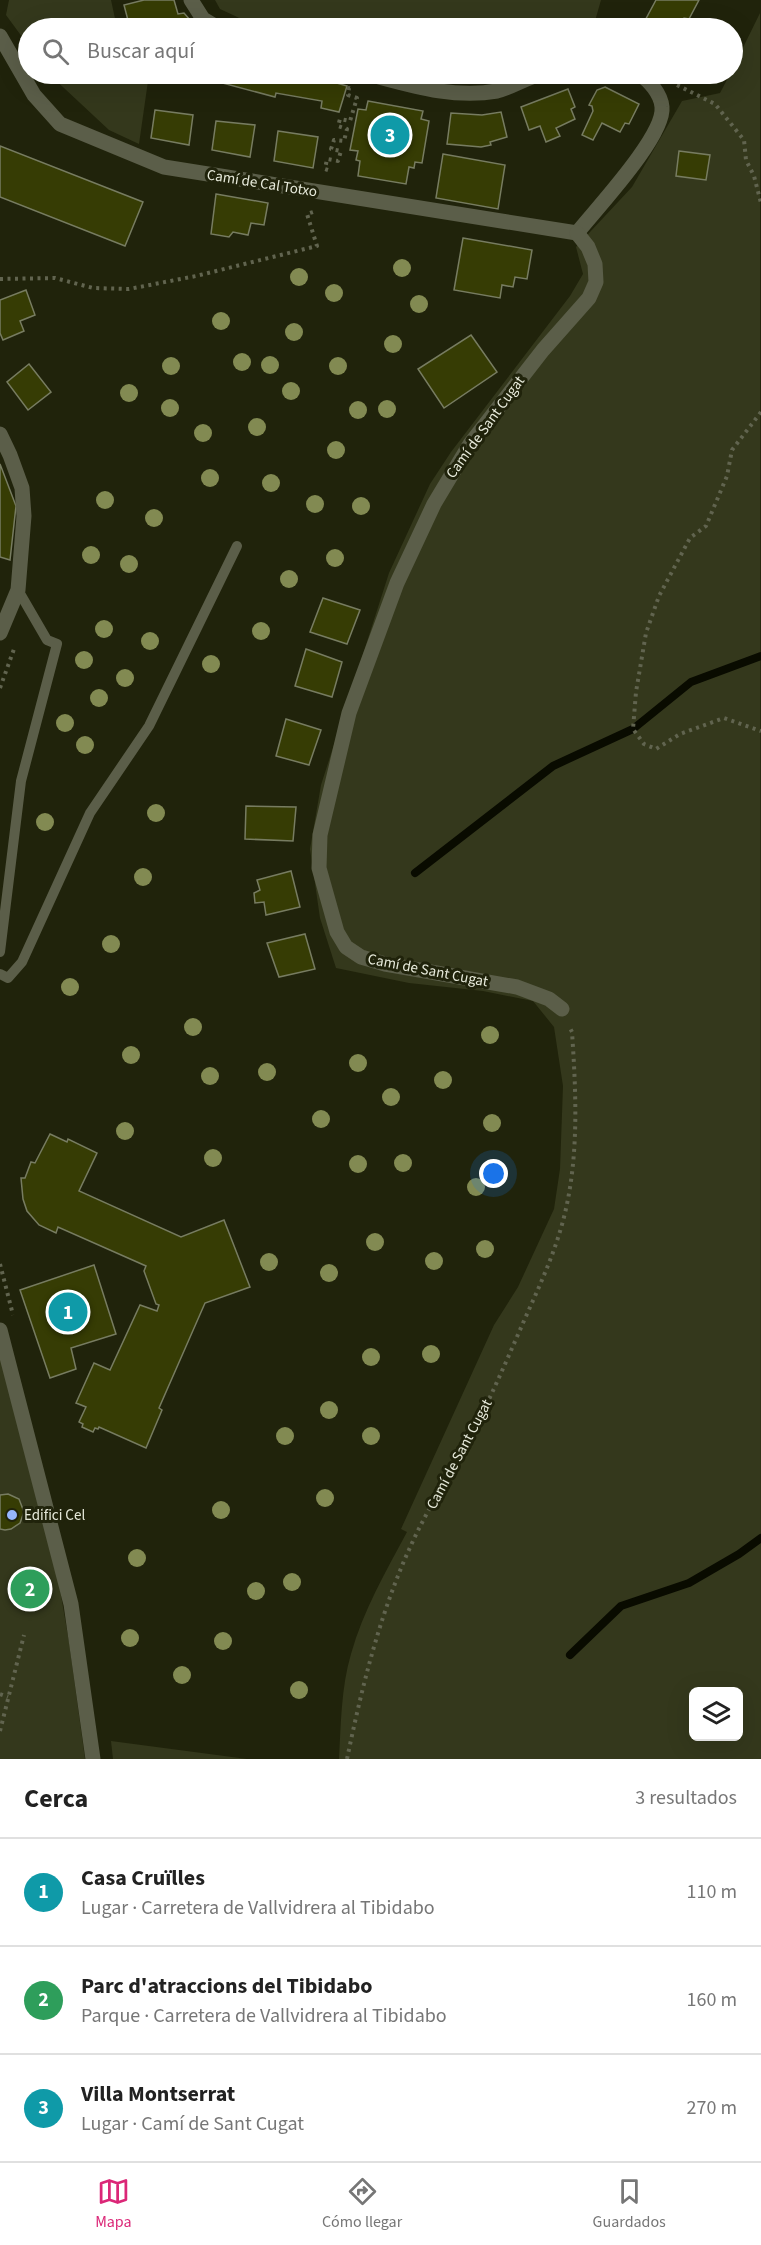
<!DOCTYPE html>
<html lang="es">
<head>
<meta charset="utf-8">
<style>
  :root { --surface:#fff; --page:#f6f6f6; --text:#222; --muted:#767676; --line:#e0e0e0; --accent:#db2777 }
  body { margin:0; font-family:"Source Sans 3",sans-serif; background:var(--page); color:var(--text) }
  .controls { position:absolute; right:18px; bottom:18px; display:grid; overflow:hidden; border-radius:9px; box-shadow:0 6px 24px #0002 }
  .controls button { width:54px; height:54px; display:grid; place-items:center; padding:0; border:0; border-bottom:2px solid var(--line); background:var(--surface); color:var(--text); font:30px sans-serif }
  .you { position:absolute; left:494px; top:1174px; width:21px; height:21px; margin:-15px; border:4px solid #fff; border-radius:50%; background:#1a73e8; box-shadow:0 0 0 9px #1a73e833 }
  .badge { display:grid; place-items:center; width:39px; height:39px; border-radius:50%; background:var(--accent); color:#fff; font-size:20px; font-weight:700 }
  .pin { position:absolute; translate:-50% -50%; border:3px solid #fff; box-shadow:0 2px 6px #0006 }
  .list { margin:0; padding:0; list-style:none }
  h2 { display:flex; justify-content:space-between; align-items:center; height:78px; margin:0; padding:0 24px; font-size:26px }
  h2 small { font-size:20px; font-weight:400; color:var(--muted) }
  .list li { display:grid; grid-template-columns:39px 1fr auto; gap:18px; align-items:center; box-sizing:border-box; height:108px; padding:0 24px; border-top:2px solid var(--line) }
  .list b { display:block; font-size:22px; white-space:nowrap }
  .list p { margin:0; font-size:20px; white-space:nowrap; color:var(--muted) }
  .list em { font-size:20px; font-style:normal; color:var(--muted) }
  .icon { flex:none; width:33px; height:33px; fill:none; stroke:currentColor; stroke-width:2; stroke-linecap:round; stroke-linejoin:round }
  .map { position:relative; flex:none; width:761px; height:1759px; overflow:hidden }
  .search { position:absolute; background:var(--surface); box-shadow:0 6px 24px #0002; left:18px; right:18px; top:18px; height:66px; display:flex; align-items:center; gap:15px; box-sizing:border-box; padding:0 21px; border-radius:33px; color:var(--muted); font-size:22px }
  .sheet { height:402px; background:var(--surface) }
  nav { display:flex; justify-content:space-around; align-items:center; box-sizing:border-box; height:84px; border-top:2px solid var(--line); background:var(--surface); font-size:16px; color:var(--muted) }
  nav a { display:grid; justify-items:center; gap:3px }
  nav .on { color:var(--accent) }
  .map>svg:first-child { display:block }
</style>
</head>
<body>
<div class="map">
<svg width="761" height="1759" viewBox="0 0 761 1759">
  <rect width="100%" height="100%" fill="#20230b"/>
  <g fill="#34381c" fill-rule="evenodd">
    <path d="M9 0H111L117 28H28V45L6 15Z"/>
    <path d="M215 0H601L593 28H261L220 9Z"/>
    <path d="M760 13 761 1759H339C341 1724 341 1688 351 1654 363 1611 386 1571 407 1532L401 1529 494 1325 518 1287 554 1209 560 1169 563 1086 554 1027 533 1001 483 991 409 983 336 968 320 918 310 849 321 785 389 573 430 484 451 452 570 296 583 274 576 247 632 187 682 101 720 93 730 74H732L733 68ZM694 1692H738V1736H694Z"/>
    <path d="M49 74H149L139 144 109 130Z"/>
    <path d="M0 1347 51 1537 69 1642 85 1759H0Z"/>
    <path d="M111 1741 247 1759H113Z"/>
  </g>
  <g fill="none" stroke-linecap="round" stroke-linejoin="round">
    <g stroke="#090b00" stroke-width="8">
      <path d="M415 873 553 766 633 729 691 682 761 656"/>
      <path d="M570 1655 621 1606 689 1583 739 1554 761 1538"/>
    </g>
  </g>
  <g fill="#363c04" stroke="#777c61" stroke-width="1.5">
    <path d="M144 0H174L178 14 184 13 197 28H130L124 5Z"/>
    <path d="M656 0H699L689 19 684 18 678 28H641Z"/>
    <path d="M189 74H306L347 86 339 112 321 108 322 101 276 93 275 97Z"/>
    <path d="M605 87 639 104 629 124 625 123 620 132 602 123 593 140 582 135 593 111 592 106 589 105 597 90Z"/>
    <path d="M568 89 575 107 571 109 575 119 556 128 560 136 546 142 540 126 529 130 521 107Z"/>
    <path d="M368 101 423 111 421 119 429 121 422 163 415 162 414 168 409 167 406 184 358 176 360 161 356 160 358 151 350 150 358 109 366 110Z"/>
    <path d="M155 110 193 115 189 145 151 138Z"/>
    <path d="M501 112 507 137 490 142 491 145 481 147 447 144 451 113 482 115Z"/>
    <path d="M216 121 255 125 250 157 212 150Z"/>
    <path d="M278 131 318 137 313 168 274 161Z"/>
    <path d="M0 146 143 202 125 246 0 197Z"/>
    <path d="M679 151 710 155 706 180 676 176Z"/>
    <path d="M443 154 505 165 498 209 436 198Z"/>
    <path d="M216 194 268 203 264 225 251 223 248 235 233 232 229 237 211 234Z"/>
    <path d="M463 238 532 250 527 279 515 277 513 287 502 285 500 298 454 290Z"/>
    <path d="M26 290 35 315 20 321 24 331 3 340 0 333V300Z"/>
    <path d="M471 335 497 372 444 408 418 369Z"/>
    <path d="M29 364 51 392 28 410 7 382Z"/>
    <path d="M0 464 16 506 10 560 0 557Z"/>
    <path d="M323 598 360 610 347 644 310 632Z"/>
    <path d="M306 649 342 662 332 697 295 686Z"/>
    <path d="M286 719 321 730 309 765 276 756Z"/>
    <path d="M246 806 296 807 293 841 245 839Z"/>
    <path d="M291 871 300 907 266 915 264 902 255 903 254 893 260 890 257 880Z"/>
    <path d="M305 934 315 969 279 977 267 943Z"/>
    <path d="M50 1134 67 1142 68 1139 97 1153 79 1191 181 1237 224 1220 250 1287 205 1303 159 1408 162 1410 146 1448 99 1427 98 1429 95 1428 93 1432 82 1427 83 1424 79 1422 86 1407 76 1403 94 1363 110 1370 140 1305 157 1311 159 1305 156 1304 144 1271 146 1266 58 1227 56 1233 39 1225 27 1211 23 1199 21 1178H25L31 1162 35 1163Z"/>
    <path d="M94 1265 116 1334 71 1348 76 1369 50 1378 20 1290Z"/>
    <path d="M8 1494 19 1499 24 1512 20 1523 11 1529 5 1530 0 1529V1495Z"/>
  </g>
  <g fill="none" stroke-linecap="round" stroke-linejoin="round">
    <g stroke="#61644f" stroke-width="4" stroke-dasharray="3 4.5" stroke-linecap="butt">
      <path d="M677 85 715 104 744 140 746 160 754 176 761 203"/>
      <path d="M328 170 325 169 327 159 338 161 341 151 331 149 334 140 344 141 347 129 338 126 340 119 350 121 357 98 348 95 349 88 354 90"/>
      <path d="M0 279 55 278 93 288 129 289 196 276 317 246 307 214 313 212"/>
      <path d="M761 412 732 450 727 476 706 526 690 538 659 596 646 633 636 692 633 729 644 744 656 749 680 734 724 718 761 731"/>
      <path d="M0 688 14 649"/>
      <path d="M0 1264 13 1315"/>
      <path d="M0 1694 8 1697"/>
      <path d="M0 1731 24 1635"/>
      <path d="M347 1759C364 1677 385 1592 425 1517 435 1497 449 1479 459 1459 483 1415 503 1369 523 1323 539 1287 556 1251 565 1213 579 1154 576 1092 572 1032L569 1026"/>
    </g>
    <g stroke="#5b5e49" stroke-width="10">
      <path d="M0 952 21 781 57 644 47 640 18 590"/>
      <path d="M0 974 8 978 22 962 90 813 149 726 237 546"/>
    </g>
    <g stroke="#5b5e49" stroke-width="15">
      <path d="M191 0 203 19 218 28"/>
      <path d="M0 36 34 95 60 124 164 167 577 233"/>
      <path d="M368 74C410 85 453 99 497 91 513 87 525 78 541 74"/>
      <path d="M577 233C596 209 665 136 662 107 661 94 649 80 639 74"/>
      <path d="M0 434 10 455 22 488 24 516 18 590 0 633"/>
      <path d="M562 1009 549 999 517 987 385 964 361 957 346 947 337 932 319 868 320 835 349 713 397 583 434 504 470 444 543 350 589 298 596 282 595 264 588 247 577 233"/>
      <path d="M0 1330 71 1604 93 1759"/>
    </g>
  </g>
  <g fill="#828a52">
    <circle cx="402" cy="268" r="9"/>
    <circle cx="299" cy="277" r="9"/>
    <circle cx="334" cy="293" r="9"/>
    <circle cx="419" cy="304" r="9"/>
    <circle cx="221" cy="321" r="9"/>
    <circle cx="294" cy="332" r="9"/>
    <circle cx="393" cy="344" r="9"/>
    <circle cx="242" cy="362" r="9"/>
    <circle cx="270" cy="365" r="9"/>
    <circle cx="171" cy="366" r="9"/>
    <circle cx="338" cy="366" r="9"/>
    <circle cx="291" cy="391" r="9"/>
    <circle cx="129" cy="393" r="9"/>
    <circle cx="170" cy="408" r="9"/>
    <circle cx="387" cy="409" r="9"/>
    <circle cx="358" cy="410" r="9"/>
    <circle cx="257" cy="427" r="9"/>
    <circle cx="203" cy="433" r="9"/>
    <circle cx="336" cy="450" r="9"/>
    <circle cx="210" cy="478" r="9"/>
    <circle cx="271" cy="483" r="9"/>
    <circle cx="105" cy="500" r="9"/>
    <circle cx="315" cy="504" r="9"/>
    <circle cx="361" cy="506" r="9"/>
    <circle cx="154" cy="518" r="9"/>
    <circle cx="91" cy="555" r="9"/>
    <circle cx="335" cy="558" r="9"/>
    <circle cx="129" cy="564" r="9"/>
    <circle cx="289" cy="579" r="9"/>
    <circle cx="104" cy="629" r="9"/>
    <circle cx="261" cy="631" r="9"/>
    <circle cx="150" cy="641" r="9"/>
    <circle cx="84" cy="660" r="9"/>
    <circle cx="211" cy="664" r="9"/>
    <circle cx="125" cy="678" r="9"/>
    <circle cx="99" cy="698" r="9"/>
    <circle cx="65" cy="723" r="9"/>
    <circle cx="85" cy="745" r="9"/>
    <circle cx="156" cy="813" r="9"/>
    <circle cx="45" cy="822" r="9"/>
    <circle cx="143" cy="877" r="9"/>
    <circle cx="111" cy="944" r="9"/>
    <circle cx="70" cy="987" r="9"/>
    <circle cx="193" cy="1027" r="9"/>
    <circle cx="490" cy="1035" r="9"/>
    <circle cx="131" cy="1055" r="9"/>
    <circle cx="358" cy="1063" r="9"/>
    <circle cx="267" cy="1072" r="9"/>
    <circle cx="210" cy="1076" r="9"/>
    <circle cx="443" cy="1080" r="9"/>
    <circle cx="391" cy="1097" r="9"/>
    <circle cx="321" cy="1119" r="9"/>
    <circle cx="492" cy="1123" r="9"/>
    <circle cx="125" cy="1131" r="9"/>
    <circle cx="213" cy="1158" r="9"/>
    <circle cx="403" cy="1163" r="9"/>
    <circle cx="358" cy="1164" r="9"/>
    <circle cx="476" cy="1187" r="9"/>
    <circle cx="375" cy="1242" r="9"/>
    <circle cx="485" cy="1249" r="9"/>
    <circle cx="434" cy="1261" r="9"/>
    <circle cx="269" cy="1262" r="9"/>
    <circle cx="329" cy="1273" r="9"/>
    <circle cx="431" cy="1354" r="9"/>
    <circle cx="371" cy="1357" r="9"/>
    <circle cx="329" cy="1410" r="9"/>
    <circle cx="285" cy="1436" r="9"/>
    <circle cx="371" cy="1436" r="9"/>
    <circle cx="325" cy="1498" r="9"/>
    <circle cx="221" cy="1510" r="9"/>
    <circle cx="137" cy="1558" r="9"/>
    <circle cx="292" cy="1582" r="9"/>
    <circle cx="256" cy="1591" r="9"/>
    <circle cx="130" cy="1638" r="9"/>
    <circle cx="223" cy="1641" r="9"/>
    <circle cx="182" cy="1675" r="9"/>
    <circle cx="299" cy="1690" r="9"/>
  </g>
  <circle fill="#96b6fd" stroke="#20230b" stroke-width="2" cx="12" cy="1515" r="6"/>
  <g text-anchor="middle" stroke-width="6" stroke-linejoin="round" paint-order="stroke">
    <g font-size="15" fill="#e7eadb" stroke="#20230b">
      <text transform="translate(262 183) rotate(9)" y="5">Camí de Cal Totxo</text>
      <text transform="translate(485 427) rotate(-54)" y="5">Camí de Sant Cugat</text>
      <text transform="translate(428 970) rotate(11)" y="5">Camí de Sant Cugat</text>
      <text transform="translate(459 1454) rotate(-62)" y="5">Camí de Sant Cugat</text>
    </g>
    <g font-size="15" fill="#e7eadb" stroke="#20230b" text-anchor="start">
      <text x="24" y="1520">Edifici Cel</text>
    </g>
  </g>
</svg>
<div class="controls">
<button><svg class="icon" aria-label="layers" viewBox="0 0 24 24"><path d="M12 4l9 5-9 5-9-5zM3 14l9 5 9-5"/></svg></button>
</div>
<div class="you"></div>
<div class="pin badge" style="left:68px;top:1312px;background:#0f9aa8">1</div>
<div class="pin badge" style="left:30px;top:1589px;background:#2e9e5b">2</div>
<div class="pin badge" style="left:390px;top:135px;background:#0f9aa8">3</div>
<div class="search"><svg class="icon" aria-label="search" viewBox="0 0 24 24"><circle cx="10" cy="10" r="6"/><path d="M15 15l6 6"/></svg>Buscar aquí</div>
</div>
<section class="sheet">
<h2>Cerca<small>3 resultados</small></h2>
<ul class="list">
<li><span class="badge" style="background:#0f9aa8">1</span><div><b>Casa Cruïlles</b><p>Lugar · Carretera de Vallvidrera al Tibidabo</p></div><em>110 m</em></li>
<li><span class="badge" style="background:#2e9e5b">2</span><div><b>Parc d'atraccions del Tibidabo</b><p>Parque · Carretera de Vallvidrera al Tibidabo</p></div><em>160 m</em></li>
<li><span class="badge" style="background:#0f9aa8">3</span><div><b>Villa Montserrat</b><p>Lugar · Camí de Sant Cugat</p></div><em>270 m</em></li>
</ul>
</section>
<nav>
<a class="on"><svg class="icon" aria-label="map" viewBox="0 0 24 24"><path d="M3 6l6-2 6 2 6-2v14l-6 2-6-2-6 2zM9 4v14M15 6v14"/></svg>Mapa</a>
<a><svg class="icon" aria-label="directions" viewBox="0 0 24 24"><path d="M12 3l9 9-9 9-9-9zM9 14v-3h6M13 9l2 2-2 2"/></svg>Cómo llegar</a>
<a><svg class="icon" aria-label="saved" viewBox="0 0 24 24"><path d="M7 4h10v16l-5-4-5 4z"/></svg>Guardados</a>
</nav>
</body>
</html>
